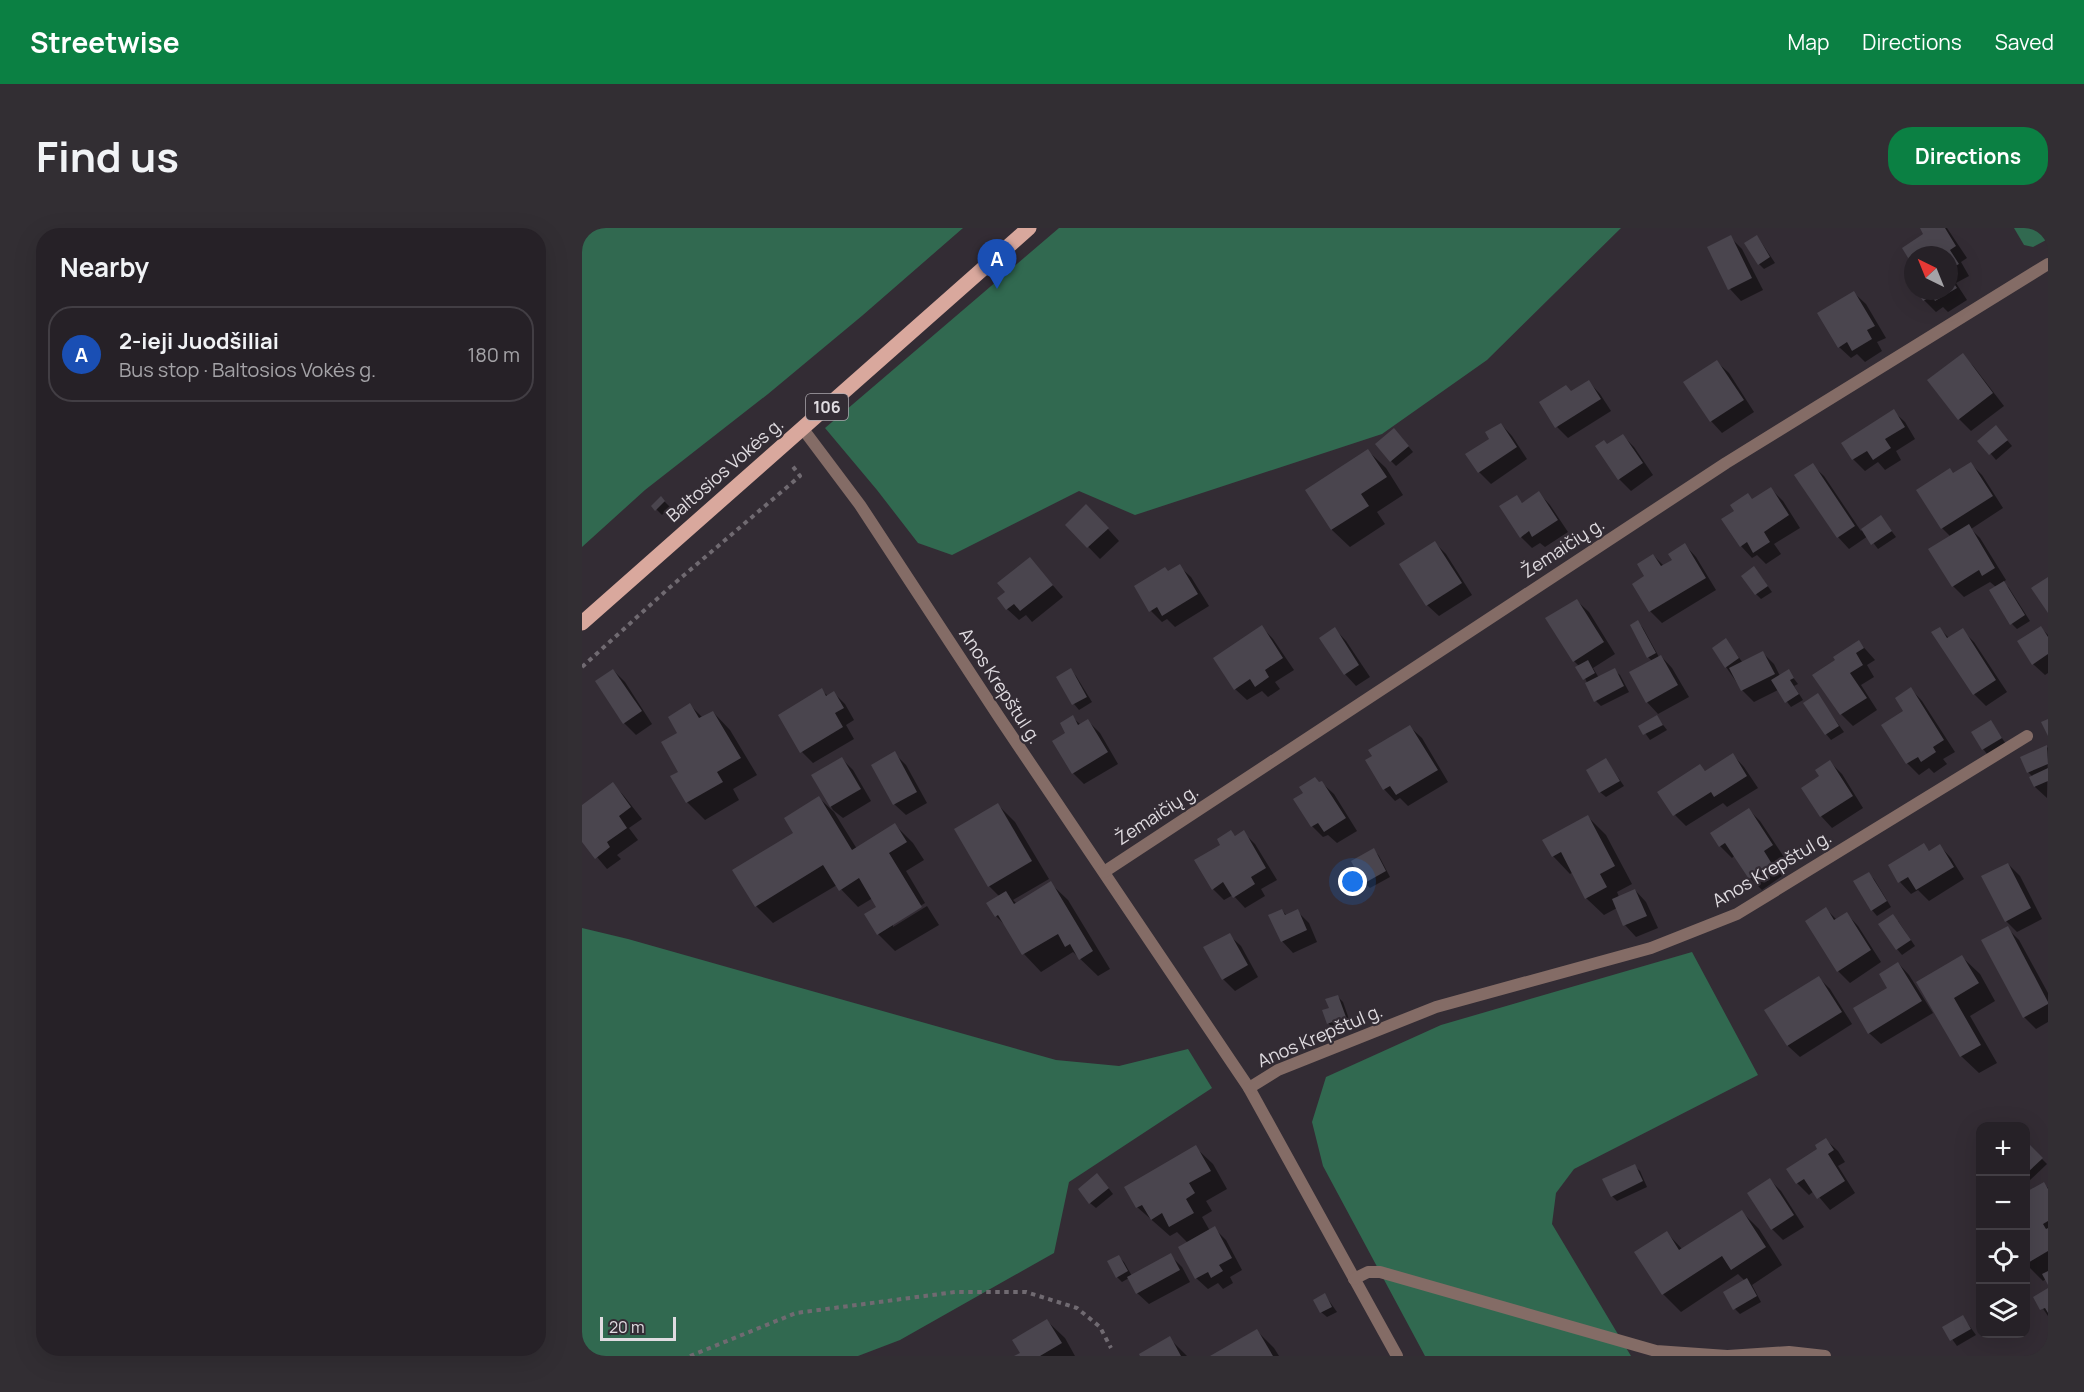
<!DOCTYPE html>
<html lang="en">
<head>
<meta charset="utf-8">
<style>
  :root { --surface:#262127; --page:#322e33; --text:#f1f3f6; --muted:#a4a3a7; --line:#423e44; --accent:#0b8043 }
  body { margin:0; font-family:Manrope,sans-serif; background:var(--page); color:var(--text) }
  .controls { position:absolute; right:18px; bottom:18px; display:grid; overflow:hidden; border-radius:12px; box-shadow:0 6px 24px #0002 }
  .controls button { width:54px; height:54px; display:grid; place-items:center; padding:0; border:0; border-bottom:2px solid var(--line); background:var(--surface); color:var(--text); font:30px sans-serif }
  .compass { position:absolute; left:1322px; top:18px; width:54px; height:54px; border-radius:50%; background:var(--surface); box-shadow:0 6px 24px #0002; rotate:317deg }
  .scale { position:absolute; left:18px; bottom:15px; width:76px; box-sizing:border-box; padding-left:6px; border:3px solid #e0dce1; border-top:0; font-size:16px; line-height:21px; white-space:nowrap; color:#e0dce1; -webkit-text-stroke:4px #332c34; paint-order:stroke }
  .you { position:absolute; left:771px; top:654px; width:21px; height:21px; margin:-15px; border:4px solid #fff; border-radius:50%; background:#1a73e8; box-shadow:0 0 0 9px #1a73e833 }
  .badge { display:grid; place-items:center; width:39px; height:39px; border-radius:50%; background:var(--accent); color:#fff; font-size:20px; font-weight:700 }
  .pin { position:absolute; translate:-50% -50px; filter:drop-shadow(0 2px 3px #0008) }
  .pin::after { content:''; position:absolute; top:32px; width:21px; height:18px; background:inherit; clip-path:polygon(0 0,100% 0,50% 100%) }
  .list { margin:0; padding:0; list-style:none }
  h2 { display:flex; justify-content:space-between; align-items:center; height:78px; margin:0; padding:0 24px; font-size:26px }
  h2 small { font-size:20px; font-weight:400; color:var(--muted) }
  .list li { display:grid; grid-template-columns:39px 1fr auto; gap:18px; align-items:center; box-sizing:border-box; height:96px; margin:0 12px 12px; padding:0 12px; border:2px solid var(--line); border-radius:24px }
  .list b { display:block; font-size:22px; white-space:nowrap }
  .list p { margin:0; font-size:20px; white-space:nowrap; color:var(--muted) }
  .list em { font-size:20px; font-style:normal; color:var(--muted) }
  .icon { flex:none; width:33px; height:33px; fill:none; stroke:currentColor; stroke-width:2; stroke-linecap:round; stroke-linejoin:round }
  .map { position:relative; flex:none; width:1466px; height:1128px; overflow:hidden; border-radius:24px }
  header { display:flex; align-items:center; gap:36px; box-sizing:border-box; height:84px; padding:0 30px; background:var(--accent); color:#fff }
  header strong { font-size:28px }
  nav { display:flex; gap:33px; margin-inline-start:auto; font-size:21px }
  .intro { display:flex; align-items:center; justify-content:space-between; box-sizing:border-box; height:144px; padding:0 36px }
  h1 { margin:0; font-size:42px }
  .button { padding:15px 27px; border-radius:24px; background:var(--accent); color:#fff; font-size:21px; font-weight:700 }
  main { display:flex; gap:36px; padding:0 36px }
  aside { flex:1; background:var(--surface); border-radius:24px; box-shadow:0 6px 24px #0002 }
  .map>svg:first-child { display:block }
</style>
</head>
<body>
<header>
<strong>Streetwise</strong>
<nav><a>Map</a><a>Directions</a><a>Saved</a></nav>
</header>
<div class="intro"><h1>Find us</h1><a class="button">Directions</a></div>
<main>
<aside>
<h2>Nearby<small></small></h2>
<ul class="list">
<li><span class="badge" style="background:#1a4fb4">A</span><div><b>2-ieji Juodšiliai</b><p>Bus stop · Baltosios Vokės g.</p></div><em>180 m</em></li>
</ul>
</aside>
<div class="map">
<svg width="1466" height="1128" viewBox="0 0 1466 1128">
  <rect width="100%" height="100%" fill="#332c34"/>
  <g fill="#316950">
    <path d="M0 0H381L281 87 186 166 63 262 0 319Z"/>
    <path d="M477 0H1039L905 132 800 206 553 287 497 263 370 327 336 315 295 262 243 200Z"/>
    <path d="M1432 0H1466V11L1451 19 1442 17Z"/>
    <path d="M0 700 46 711 474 832 537 838 606 821 630 860 487 954 472 1025 318 1112 276 1128H0Z"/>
    <path d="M1110 724 1176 847 992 941 974 965 970 996 1049 1128H843L741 938 730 894 744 849 859 797Z"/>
  </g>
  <g fill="#0007">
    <path d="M1339 0H1365L1385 30 1379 34 1387 48 1374 55 1385 72 1366 84 1361 79 1354 84 1342 72 1336 63H1367V27L1343 7Z"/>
    <path d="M1175 8 1193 35 1182 41 1177 36Z"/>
    <path d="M1148 9 1160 21 1181 62 1159 73 1148 61Z"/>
    <path d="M1272 65 1284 76 1304 110 1295 114 1300 123 1283 134 1275 126 1269 130 1257 119Z"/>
    <path d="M1381 127 1392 139 1422 178 1389 203 1377 191 1348 152Z"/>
    <path d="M1135 134 1147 145 1172 184 1140 205 1129 193Z"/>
    <path d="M1007 154 1018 166 1029 183 986 210 975 199Z"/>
    <path d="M1311 183 1323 194 1333 211 1314 223 1319 232 1303 242 1296 234 1283 243 1271 231 1261 215Z"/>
    <path d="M919 196 930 208 945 231 909 256 897 244 909 211Z"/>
    <path d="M1419 205 1430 218 1414 232 1398 213Z"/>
    <path d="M818 208 831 224 814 238 809 233Z"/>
    <path d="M1041 208 1052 219 1071 247 1049 263 1037 251Z"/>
    <path d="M786 223 804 240 821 267 795 284 803 296 768 319 750 302 725 262Z"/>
    <path d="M1389 236 1400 247 1421 280 1389 301 1398 310 1424 352 1421 354 1427 360 1448 393 1435 401 1430 396 1414 359 1408 354 1382 369 1371 358 1369 309 1360 300 1336 262 1372 247Z"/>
    <path d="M1230 237 1242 248 1279 303 1299 289 1314 309 1296 321 1286 308 1267 321 1256 309Z"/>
    <path d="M1189 261 1201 273 1218 300 1192 316 1199 326 1184 336 1175 327 1170 330 1159 318 1171 272Z"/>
    <path d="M957 265 968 277 986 304 963 319 958 315 950 320 939 309 934 269 941 276Z"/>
    <path d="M79 270 88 279 80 287 71 278Z"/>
    <path d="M516 290 537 313 518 331 485 297Z"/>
    <path d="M853 315 864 326 890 367 857 388 845 377Z"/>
    <path d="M1103 317 1114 329 1134 362 1080 395 1068 383 1052 356 1064 349 1071 327 1082 338 1092 333Z"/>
    <path d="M448 331 481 369 450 394 444 387 437 392 425 381V365Z"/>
    <path d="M597 338 609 349 627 378 593 399 585 391 580 394 569 383 586 344Z"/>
    <path d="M1177 346 1190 364 1179 371 1174 366Z"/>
    <path d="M995 373 1007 384 1033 426 1011 440 1017 450 1032 442 1038 447 1047 464 1019 478 1014 473 997 438 992 433Z"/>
    <path d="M1056 394 1061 400 1077 429 1079 428 1090 440 1107 469 1076 486 1065 474 1070 433 1066 429Z"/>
    <path d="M680 399 691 411 712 442 693 454 698 461 686 469 680 463 665 472 653 461Z"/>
    <path d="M1459 400 1466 407V445L1463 447 1451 436Z"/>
    <path d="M753 401 764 413 788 449 774 458 763 446Z"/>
    <path d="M1358 401 1368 411 1380 402 1392 414 1425 464 1404 478 1392 466 1351 405Z"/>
    <path d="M1144 412 1161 435 1181 425 1192 436 1198 448 1206 443 1216 456 1212 458 1221 472 1209 479 1196 462 1172 474 1160 462 1144 439Z"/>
    <path d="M1277 414 1293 432 1285 437 1292 449 1279 457 1295 482 1271 498 1259 486 1232 447 1255 432Z"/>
    <path d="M31 442 43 454 70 496 54 507 42 495Z"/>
    <path d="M489 442 494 448 510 474 497 482 492 476 476 449Z"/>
    <path d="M1329 461 1340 473 1373 524 1361 531 1365 536 1352 545 1347 540 1337 547 1325 535 1323 484Z"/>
    <path d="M239 462 246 468 252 465 263 476 272 492 264 497 272 511 231 535 220 524Z"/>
    <path d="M1235 467 1262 504 1249 512 1244 506Z"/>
    <path d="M108 477 121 490 131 484 148 502 175 547 151 561 157 572 123 592 105 574 90 549 98 544Z"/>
    <path d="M490 489 499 497 506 493 518 505 536 536 502 556 491 545 485 505Z"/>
    <path d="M1075 489 1085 502 1068 512 1058 498Z"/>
    <path d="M1409 494 1424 516 1406 527 1401 521Z"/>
    <path d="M828 499 840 510 866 554 826 578 818 570 813 573 802 561Z"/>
    <path d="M1465 519 1466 520 1465 570 1453 559 1449 550 1451 549 1446 544Z"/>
    <path d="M312 525 324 537 345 575 324 587 312 576Z"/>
    <path d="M1151 527 1162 539 1176 560 1145 579 1141 575 1104 598 1093 587 1118 538 1124 544Z"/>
    <path d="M260 531 271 542 289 573 261 590 251 582 231 548Z"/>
    <path d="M1024 532 1042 558 1024 569 1018 564Z"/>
    <path d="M1248 534 1260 546 1281 580 1250 600 1239 588 1221 561 1239 549Z"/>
    <path d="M740 555 752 566 775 603 755 615 746 607 741 609 730 598 738 556Z"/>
    <path d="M31 556 42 568 60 591 47 600 56 612 35 627 39 631 25 641 0 611V579Z"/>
    <path d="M237 570 252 584 275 621 313 597 331 615 342 632 324 643 343 675 311 695V699L345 678 357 697 313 723 296 706V679L291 670 276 679 255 657 191 695 174 678 213 605Z"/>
    <path d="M416 577 433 594 467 651 431 672 435 676 468 655 486 672 528 741 516 748 491 724 459 744 442 726 426 700 414 688 418 669 407 658Z"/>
    <path d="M1167 582 1178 593 1202 629 1192 635 1200 648 1180 662 1168 650 1153 627 1150 630 1138 618 1130 606Z"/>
    <path d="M1006 589 1024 607 1050 656 1035 664 1037 669 1053 662 1064 674 1076 700 1054 709 1043 697 1035 680 1022 687 1004 670 991 644 988 646 971 628Z"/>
    <path d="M649 604 654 609 661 604 673 616 695 652 679 661 683 668 663 680 651 667 642 672 631 661 640 617Z"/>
    <path d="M1342 617 1348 624 1358 618 1369 630 1382 651 1347 673 1336 662 1329 666 1318 654 1308 638Z"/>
    <path d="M792 622 797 628 808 649 788 660 782 655Z"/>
    <path d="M1426 636 1438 648 1460 691 1435 704 1424 693Z"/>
    <path d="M1287 646 1292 651 1309 679 1295 688 1290 682Z"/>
    <path d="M1244 681 1255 692 1265 686 1276 698 1299 734 1268 755 1256 743Z"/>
    <path d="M700 682 705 688 715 683 727 695 735 714 711 725 700 713Z"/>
    <path d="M1316 693 1333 718 1320 727 1315 721Z"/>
    <path d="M1425 700 1437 712 1466 765V794L1454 801 1442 789Z"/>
    <path d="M647 707 659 718 676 749 653 763 641 751 623 720Z"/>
    <path d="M1380 729 1398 746 1413 773 1388 788 1415 835 1397 845 1379 828 1336 754Z"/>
    <path d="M1316 735 1327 747 1351 785 1299 816 1287 805Z"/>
    <path d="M1237 750 1248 761 1270 796 1218 829 1206 818 1184 782Z"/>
    <path d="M756 769 761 774 768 794 751 800 746 795 749 781Z"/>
    <path d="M1244 912 1256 923 1263 934 1256 938 1273 965 1248 982 1232 963 1227 967 1215 955 1206 941 1237 921Z"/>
    <path d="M1447 918 1465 936 1447 953 1444 949V921Z"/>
    <path d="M613 919 631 936 645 961 624 973 630 983 620 989 628 1003 632 1000 644 1012 660 1042 648 1049 651 1055 641 1061 636 1055 626 1061 614 1050 606 1015 595 1004 588 1008 555 979Z"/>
    <path d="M1052 938 1058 943 1065 959 1035 973 1030 968Z"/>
    <path d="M1188 952 1199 963 1222 999 1201 1012 1190 1001Z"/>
    <path d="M521 953 531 966 514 980 508 975Z"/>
    <path d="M1462 956 1466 960V1054L1464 1051 1461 1053 1444 1036V966Z"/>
    <path d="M1160 984 1177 1001 1200 1037 1170 1057 1179 1074 1158 1086 1153 1081 1163 1053 1156 1046 1099 1084 1081 1066 1054 1025 1085 1005 1101 1022Z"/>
    <path d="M588 1027 600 1039 608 1054 567 1076 555 1065 547 1050 540 1054 535 1049 537 1029 542 1034 550 1048Z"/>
    <path d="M1466 1062V1088L1453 1069Z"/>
    <path d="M743 1067 755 1084 745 1089 739 1084Z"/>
    <path d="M1381 1089 1394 1107 1375 1118 1362 1100Z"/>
    <path d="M465 1093 483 1110 493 1128H435L440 1125Z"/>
    <path d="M674 1102 692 1120 697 1128H631Z"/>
    <path d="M587 1110 605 1128H559Z"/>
  </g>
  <g fill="#4a454e">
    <path d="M1338 0H1363L1374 18 1368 22 1377 36 1367 41V27H1331V38L1320 20 1341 6Z"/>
    <path d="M1149 7 1170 50 1146 62 1125 19Z"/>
    <path d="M1175 7 1188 29 1176 37 1162 15Z"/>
    <path d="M1367 48 1375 60 1353 73 1350 68 1341 73 1335 63H1367Z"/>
    <path d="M1272 63 1293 98 1285 102 1290 111 1270 123 1265 114 1256 120 1235 85Z"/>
    <path d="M1381 125 1411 165 1376 192 1345 152Z"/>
    <path d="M1135 132 1162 172 1128 194 1101 154Z"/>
    <path d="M1007 152 1019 171 973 200 957 174 984 157 989 163Z"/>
    <path d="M1312 181 1323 199 1303 211 1309 220 1291 232 1285 223 1270 232 1259 215Z"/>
    <path d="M919 195 935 219 896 245 883 226 907 211 903 204Z"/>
    <path d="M1414 197 1426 212 1407 227 1395 213Z"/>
    <path d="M812 200 827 218 808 234 793 216Z"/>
    <path d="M1041 206 1061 235 1036 252 1013 218 1022 212 1025 216Z"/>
    <path d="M786 221 805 249 779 266 787 278 749 302 723 262Z"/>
    <path d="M1389 234 1411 268 1359 301 1334 262 1368 240 1371 245Z"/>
    <path d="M1231 235 1273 298 1255 310 1212 247Z"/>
    <path d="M1189 259 1207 287 1182 304 1188 314 1171 325 1165 314 1158 319 1139 291 1152 283 1148 277 1166 265 1170 271Z"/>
    <path d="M957 263 976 292 950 309 947 303 938 310 917 278 935 267 940 275Z"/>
    <path d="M79 268 83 273 73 283 69 278Z"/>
    <path d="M504 276 527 300 505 320 483 297Z"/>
    <path d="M1299 287 1310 303 1289 317 1279 301Z"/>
    <path d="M1387 296 1413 340 1400 348 1397 342 1370 359 1346 321Z"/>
    <path d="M853 313 880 355 844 378 817 336Z"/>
    <path d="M1103 315 1124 350 1067 384 1050 356 1062 348 1055 336 1071 326 1079 338 1090 332 1086 326Z"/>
    <path d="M448 329 471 357 438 383 432 376 424 382 415 370 423 364 415 355Z"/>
    <path d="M598 336 616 366 580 388 575 379 567 384 552 358 583 339 586 343Z"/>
    <path d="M1172 338 1186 358 1173 367 1159 348Z"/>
    <path d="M1466 349V385L1449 360Z"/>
    <path d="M1422 353 1443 387 1428 397 1407 362Z"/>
    <path d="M995 371 1022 414 991 434 963 390Z"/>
    <path d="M1056 392 1074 425 1065 430 1048 397Z"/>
    <path d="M680 397 701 430 683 442 687 449 673 459 668 451 652 462 631 430Z"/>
    <path d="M1459 398 1466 409V426L1450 437 1435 413Z"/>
    <path d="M753 399 777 437 762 447 737 410Z"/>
    <path d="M1358 399 1365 410 1381 400 1414 452 1391 467 1349 404Z"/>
    <path d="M1144 410 1157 430 1143 440 1130 420Z"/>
    <path d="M1277 412 1282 420 1274 425 1281 437 1268 445 1285 470 1258 487 1230 447 1253 432 1251 429Z"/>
    <path d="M1181 423 1193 446 1159 463 1147 440Z"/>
    <path d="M1079 427 1096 457 1064 475 1047 444Z"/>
    <path d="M1006 432 1013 445 1001 452 993 439Z"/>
    <path d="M489 440 505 469 490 477 474 449Z"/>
    <path d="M1033 440 1042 458 1012 474 1003 455Z"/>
    <path d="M31 441 60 483 41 496 13 453Z"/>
    <path d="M1207 441 1212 450 1208 452 1217 466 1203 475 1189 452Z"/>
    <path d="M1329 459 1362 512 1351 519 1354 524 1339 534 1336 529 1324 536 1299 497 1321 483 1313 470Z"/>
    <path d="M240 460 244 468 252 463 262 480 253 485 261 499 218 525 196 487Z"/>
    <path d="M1236 465 1257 498 1243 507 1221 475Z"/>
    <path d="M108 475 117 490 131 483 159 530 135 544 141 554 104 575 88 548 96 544 79 514 95 505 86 489Z"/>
    <path d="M491 487 496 497 506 491 526 524 490 546 470 513 483 505 478 495Z"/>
    <path d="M1075 487 1081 497 1061 507 1056 498Z"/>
    <path d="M1466 491V508L1459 494Z"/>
    <path d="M1409 492 1420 510 1400 522 1389 504Z"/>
    <path d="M828 497 856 542 814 567 808 558 801 562 783 532 790 528 786 522Z"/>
    <path d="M1465 517 1466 536 1445 545 1438 529Z"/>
    <path d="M313 523 335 564 311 577 289 537Z"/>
    <path d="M1151 525 1165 548 1132 569 1129 564 1091 588 1075 564 1118 536 1123 543Z"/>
    <path d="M260 529 279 561 248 579 229 547Z"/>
    <path d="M1024 530 1038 553 1017 565 1004 542Z"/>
    <path d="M1248 532 1271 568 1238 589 1219 560 1237 548 1233 542Z"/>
    <path d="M1466 540V553L1452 559 1447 549Z"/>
    <path d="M733 549 737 554 740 553 764 590 742 604 736 595 729 599 711 571 721 565 717 559Z"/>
    <path d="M31 554 49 579 37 588 45 600 25 614 28 619 13 631 0 614V577Z"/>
    <path d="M237 568 270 622 313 595 325 614 307 625 340 679 295 707 282 686 294 679 277 650 257 663 241 637 173 679 150 642 211 605 202 590Z"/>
    <path d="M416 575 450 633 406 659 372 601Z"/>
    <path d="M1167 580 1191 617 1182 623 1190 636 1167 651 1143 615 1137 619 1128 605Z"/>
    <path d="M1006 587 1033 638 1018 646 1025 659 1003 671 979 624 970 629 960 612Z"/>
    <path d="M649 602 653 608 662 602 684 640 669 649 673 656 651 670 641 654 630 662 612 632 638 617 635 611Z"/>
    <path d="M1342 615 1347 623 1358 616 1372 639 1334 662 1326 649 1316 655 1306 637Z"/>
    <path d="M792 620 804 643 781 656 769 633Z"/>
    <path d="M1426 635 1449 680 1423 694 1399 648Z"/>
    <path d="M1287 644 1305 673 1289 683 1271 653Z"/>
    <path d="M469 653 511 723 497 732 488 716 483 719 476 706 440 727 416 687 413 689 404 675 424 663 432 676Z"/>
    <path d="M1053 661 1065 688 1041 698 1030 671Z"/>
    <path d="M1244 679 1252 692 1265 684 1289 722 1255 744 1223 693Z"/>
    <path d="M700 681 703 687 716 681 725 702 699 714 686 687Z"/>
    <path d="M1311 686 1329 712 1314 722 1296 696Z"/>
    <path d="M1426 698 1466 774V776L1441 790 1399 712Z"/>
    <path d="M648 705 666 737 640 752 621 719Z"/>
    <path d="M1380 727 1397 755 1372 770 1399 817 1378 829 1334 754Z"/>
    <path d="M1316 734 1340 773 1286 806 1271 780 1305 760 1297 746Z"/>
    <path d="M1237 748 1260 784 1205 818 1182 782Z"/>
    <path d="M756 767 764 789 745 796 740 782 747 780 743 771Z"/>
    <path d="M1244 910 1252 922 1246 926 1263 953 1235 971 1222 951 1214 956 1204 941 1235 921 1233 917Z"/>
    <path d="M1447 916 1461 930 1444 946V919Z"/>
    <path d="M614 917 629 943 607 955 613 965 604 971 612 985 587 999 580 985 569 992 560 977 554 980 542 959Z"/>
    <path d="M1053 936 1061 953 1029 969 1020 951Z"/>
    <path d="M515 945 527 960 507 976 496 961Z"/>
    <path d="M1188 950 1212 987 1189 1002 1165 965Z"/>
    <path d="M1462 954 1466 961V993L1461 996 1464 1001 1466 1000V1023L1444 1036V964Z"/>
    <path d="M1160 982 1184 1019 1149 1042 1140 1028 1080 1067 1052 1024 1085 1003 1097 1022Z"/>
    <path d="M633 998 650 1030 637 1037 641 1043 629 1050 626 1044 613 1051 596 1019Z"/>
    <path d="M589 1025 598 1042 554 1066 545 1049Z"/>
    <path d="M537 1027 546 1043 534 1050 525 1033Z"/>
    <path d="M1466 1043V1057L1460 1046Z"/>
    <path d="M1165 1050 1175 1068 1151 1082 1141 1064Z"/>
    <path d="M1466 1060V1085L1463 1080 1458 1082 1451 1069Z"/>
    <path d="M743 1065 750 1079 738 1085 731 1072Z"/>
    <path d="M1381 1087 1389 1101 1368 1113 1360 1099Z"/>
    <path d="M465 1091 480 1115 458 1128H432L438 1125 430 1112Z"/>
    <path d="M675 1101 691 1128H628Z"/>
    <path d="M588 1108 599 1128H558L557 1126Z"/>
  </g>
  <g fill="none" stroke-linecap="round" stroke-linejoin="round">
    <g stroke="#706a71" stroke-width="4" stroke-dasharray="4.5 4.5" stroke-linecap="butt">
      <path d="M0 439 87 360 218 248 209 236"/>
      <path d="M108 1128 214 1085 373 1064H444L495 1080 518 1099 529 1120"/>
    </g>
    <g stroke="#846c66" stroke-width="12">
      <path d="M221 201 278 277 417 489 667 860 815 1128"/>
      <path d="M522 644 1144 235 1466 36"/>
      <path d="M667 860 696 842 854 779 1069 720 1155 686 1445 508"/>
      <path d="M772 1051 786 1044H798L1074 1123 1145 1128"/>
      <path d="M1146 1128 1207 1124 1243 1128"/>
    </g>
    <path stroke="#d9a89d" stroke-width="15" d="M0 395 447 0"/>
  </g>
  <g text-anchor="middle" stroke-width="4.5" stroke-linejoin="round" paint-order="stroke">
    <rect fill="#332c34" stroke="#aca7ad" stroke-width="1.5" x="224" y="166" width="42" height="26" rx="4.5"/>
    <g font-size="16" font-weight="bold" fill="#e0dce1">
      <text x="245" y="185">106</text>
    </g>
    <g font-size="18" fill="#e0dce1" stroke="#332c34">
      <text transform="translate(143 242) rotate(-41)" y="6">Baltosios Vokės g.</text>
      <text transform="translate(981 320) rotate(-33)" y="6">Žemaičių g.</text>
      <text transform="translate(418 458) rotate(57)" y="6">Anos Krepštul g.</text>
      <text transform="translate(575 587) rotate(-33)" y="6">Žemaičių g.</text>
      <text transform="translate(1190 641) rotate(-30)" y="6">Anos Krepštul g.</text>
      <text transform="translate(738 808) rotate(-23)" y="6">Anos Krepštul g.</text>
    </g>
  </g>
</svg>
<div class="controls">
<button>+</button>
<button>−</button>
<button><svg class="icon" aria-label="locate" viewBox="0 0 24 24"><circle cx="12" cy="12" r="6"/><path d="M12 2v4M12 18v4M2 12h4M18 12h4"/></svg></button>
<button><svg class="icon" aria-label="layers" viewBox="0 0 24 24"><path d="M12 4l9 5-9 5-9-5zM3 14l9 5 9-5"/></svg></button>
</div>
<svg class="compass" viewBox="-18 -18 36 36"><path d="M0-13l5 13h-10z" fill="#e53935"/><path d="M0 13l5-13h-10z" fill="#a4a3a7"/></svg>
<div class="scale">20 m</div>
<div class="you"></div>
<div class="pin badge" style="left:415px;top:61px;background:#1a4fb4">A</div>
</div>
</main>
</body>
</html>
